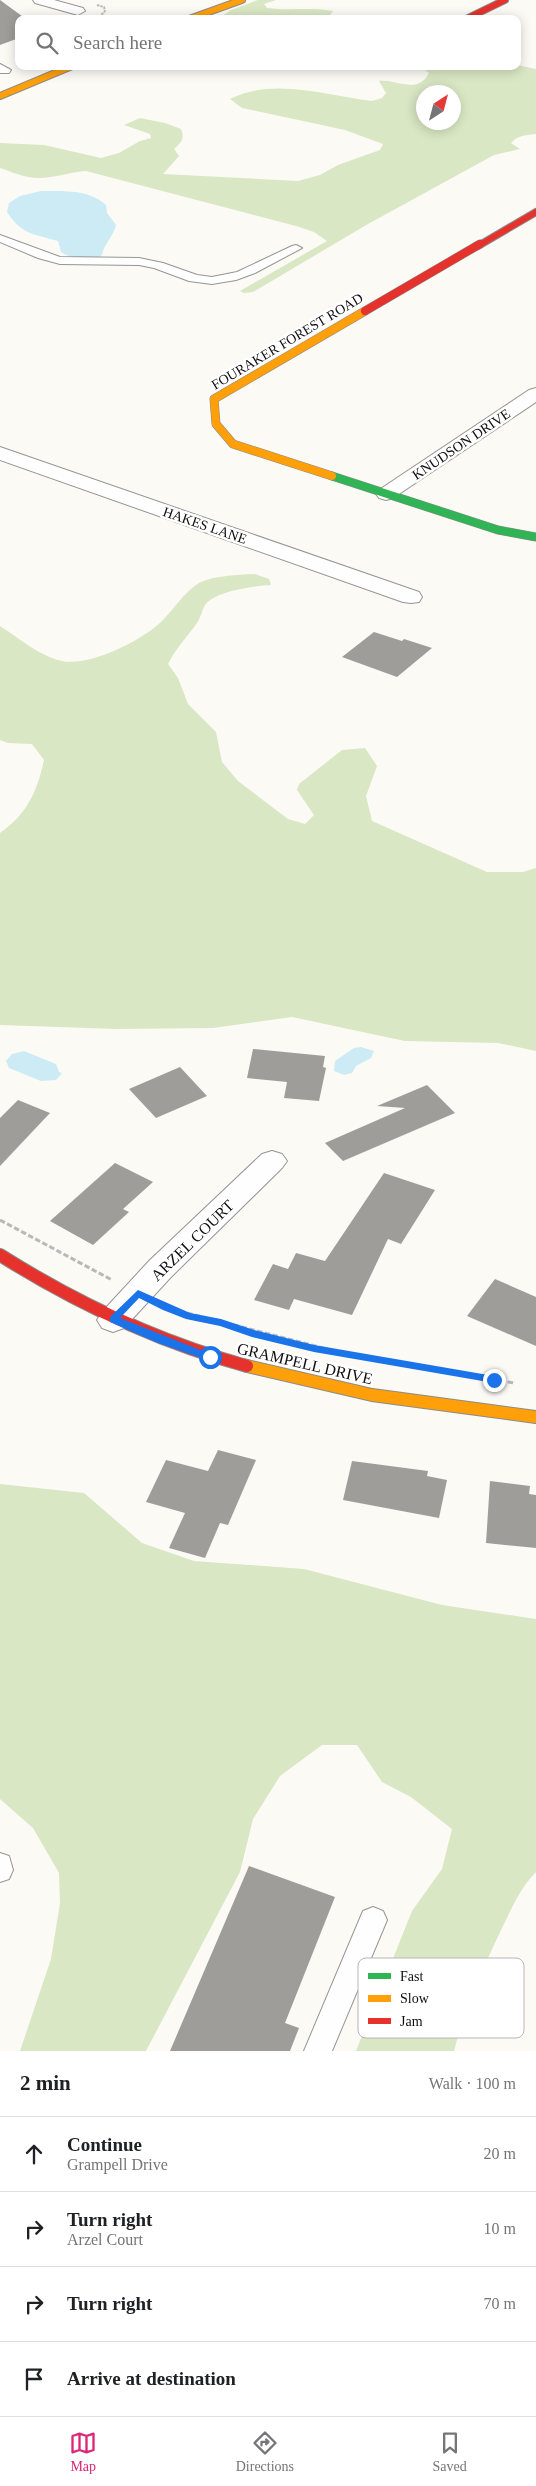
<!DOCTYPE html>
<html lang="en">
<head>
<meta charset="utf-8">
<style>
  :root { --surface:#fff; --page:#f6f6f6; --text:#202124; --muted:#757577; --line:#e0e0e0; --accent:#db2777 }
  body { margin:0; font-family:Georgia,serif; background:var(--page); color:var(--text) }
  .compass { position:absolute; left:416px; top:85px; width:45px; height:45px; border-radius:50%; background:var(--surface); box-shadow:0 2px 12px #0003; rotate:36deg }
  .stop { position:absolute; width:15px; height:15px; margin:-11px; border:4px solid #1a73e8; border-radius:50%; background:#fff }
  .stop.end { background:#1a73e8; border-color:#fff; box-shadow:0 1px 5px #0008 }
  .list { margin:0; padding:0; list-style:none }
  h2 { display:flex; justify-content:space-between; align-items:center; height:65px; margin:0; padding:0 20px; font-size:21px }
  h2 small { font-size:16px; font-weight:400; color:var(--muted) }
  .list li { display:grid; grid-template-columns:32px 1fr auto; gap:15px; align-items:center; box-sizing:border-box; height:75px; padding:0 20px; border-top:1px solid var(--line) }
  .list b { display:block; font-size:19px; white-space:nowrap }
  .list p { margin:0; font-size:16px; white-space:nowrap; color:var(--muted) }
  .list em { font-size:16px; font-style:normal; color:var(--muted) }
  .icon { flex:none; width:28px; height:28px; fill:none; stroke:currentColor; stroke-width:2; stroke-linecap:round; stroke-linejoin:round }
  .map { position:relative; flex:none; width:536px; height:2051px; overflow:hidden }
  .search { position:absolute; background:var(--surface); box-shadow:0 2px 12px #0003; left:15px; right:15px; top:15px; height:55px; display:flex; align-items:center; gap:12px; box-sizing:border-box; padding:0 18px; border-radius:10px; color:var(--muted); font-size:19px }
  .sheet { height:365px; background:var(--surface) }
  nav { display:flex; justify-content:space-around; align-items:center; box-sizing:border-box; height:70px; border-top:1px solid var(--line); background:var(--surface); font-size:14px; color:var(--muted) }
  nav a { display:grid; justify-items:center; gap:2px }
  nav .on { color:var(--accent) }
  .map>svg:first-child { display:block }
</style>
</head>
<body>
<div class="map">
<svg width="536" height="2051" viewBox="0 0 536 2051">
  <rect width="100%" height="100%" fill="#fbfaf5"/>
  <g fill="#d9e7c4" fill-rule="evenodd">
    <path d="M258 0H276L264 4 267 8C290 11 311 7 333 11L327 19H218L231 10Z"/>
    <path d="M517 65 536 69V134C526 135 518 135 511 143L520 149 494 155 368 224 253 292 244 293 240 291 327 241 314 232 296 226 86 171C70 172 54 178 39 178 25 178 12 172 0 168V143L44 145 101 158 119 153 140 141 151 138 150 134 124 125 140 118 165 123 181 129C185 139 181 143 174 149L179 156 163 174 298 181 320 175 338 165 380 150 383 144 345 130 242 108 230 99C273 77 327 96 372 101L382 98 386 93 379 81C396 79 418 95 429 73L420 66ZM454 92V122H424V92Z"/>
    <path d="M255 574 269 579 271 585C254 586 215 591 205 605 202 610 201 617 197 623 187 637 176 648 168 664L178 678 188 704 216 732 222 762 238 781 288 819 305 824 314 815 297 790 299 784 342 750 365 748 377 766 366 796 372 821 487 872H523L536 868V1051L498 1043 405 1041 292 1017 213 1028 116 1029 0 1025V833C27 814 37 792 44 760L32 744 8 743 0 740V626C19 638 39 656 62 661 90 667 143 640 162 621 174 609 185 591 199 583 216 575 237 575 255 574Z"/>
    <path d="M0 1484 84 1493 142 1543 194 1561 304 1569 442 1605 536 1619V1872C520 1888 512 1908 502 1928 483 1968 465 2008 454 2051H356L412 1911 442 1869 452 1829 411 1797 382 1782 357 1745H322L280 1776 253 1819 240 1872 146 2051H20L51 1959 60 1903 59 1873 33 1828 0 1799Z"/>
  </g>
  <g fill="#cdebf4">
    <path d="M41 191C63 191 89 189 106 205L107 213 116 225C113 237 104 244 102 255 91 263 72 259 61 252L58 241C33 234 21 234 7 212L9 203 20 196Z"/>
    <path d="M361 1047 374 1051 371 1058 356 1066 352 1073 344 1075 334 1071 335 1061 354 1048Z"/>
    <path d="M24 1051 56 1064 59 1072 62 1073 56 1080 41 1081 9 1068 6 1061 12 1054Z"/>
  </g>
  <g fill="#9f9d9a">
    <path d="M0 0 26 19H19V38L0 45Z"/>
    <path d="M374 632 402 641 404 639 432 648 397 677 342 657Z"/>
    <path d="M253 1049 325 1056 323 1067 326 1068 319 1101 284 1098 287 1082 247 1078Z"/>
    <path d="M180 1067 207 1096 156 1118 129 1089Z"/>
    <path d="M427 1085 455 1113 343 1161 325 1143 405 1108 377 1106Z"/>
    <path d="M18 1100 50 1113 0 1166V1118Z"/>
    <path d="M115 1163 153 1182 123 1209 129 1212 93 1245 50 1221Z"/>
    <path d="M384 1173 435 1190 401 1244 388 1239 352 1315 294 1299 289 1310 254 1300 273 1264 288 1269 296 1253 325 1261Z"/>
    <path d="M495 1279 536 1297V1346L467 1316Z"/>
    <path d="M218 1450 256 1460 228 1525 220 1523 205 1558 169 1548 185 1513 146 1502 166 1460 208 1471Z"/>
    <path d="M352 1461 428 1471 427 1476 447 1480 439 1518 343 1500Z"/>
    <path d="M490 1481 530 1486 529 1494 536 1495V1548L486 1543Z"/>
    <path d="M249 1866 335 1897 285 2023 299 2028 290 2051H170Z"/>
  </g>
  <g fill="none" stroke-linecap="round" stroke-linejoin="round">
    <g stroke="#959593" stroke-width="2">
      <g id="lane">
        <path d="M0 235 60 257 139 258 163 263 197 275 212 277 237 272 292 246 296 245 302 248 255 273 236 280 212 284 189 281 154 268 139 265 60 264 38 258 0 242Z"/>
        <path d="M0 1853 9 1856 13 1870 9 1879 0 1882Z"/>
        <path d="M373 1907 383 1911 387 1920 332 2051H304L363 1911Z"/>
      </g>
    </g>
    <g stroke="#959593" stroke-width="2">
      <g id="street">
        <path d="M33 0H54L83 8 85 11 78 15 35 3Z"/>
        <path d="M0 64 11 70 9 73H0Z"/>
        <path d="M536 388V402L393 498 386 500 379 498 376 494 379 490 529 390Z"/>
        <path d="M0 447 419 592 422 597 419 602 411 603 403 602 0 460Z"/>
        <path d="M272 1151 282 1154 287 1161 282 1168 171 1277 124 1328 113 1332 102 1328 97 1320 102 1312 149 1261 262 1154Z"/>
      </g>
    </g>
    <g stroke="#8c8b89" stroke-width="9">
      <path id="fast" d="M332 476 498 530 536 537"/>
    </g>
    <g stroke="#8c8b89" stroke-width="8">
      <g id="slow-far2">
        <path d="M189 19 242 0"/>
        <path d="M0 96 72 66"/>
      </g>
    </g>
    <g stroke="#8c8b89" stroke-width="9">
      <path id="slow-far1" d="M332 476 233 444 216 424 214 399 365 311"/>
    </g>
    <g stroke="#8c8b89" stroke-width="14">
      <path id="slow" d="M247 1366 372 1395 536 1417"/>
    </g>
    <g stroke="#8c8b89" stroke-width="8">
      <g id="jam-far2">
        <path d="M466 19 505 0"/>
        <path d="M478 246 536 212"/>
      </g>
    </g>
    <g stroke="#8c8b89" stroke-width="9">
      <path id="jam-far1" d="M365 311 480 244"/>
    </g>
    <g stroke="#8c8b89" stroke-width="14">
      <path id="jam" d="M0 1255C78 1304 158 1342 247 1366"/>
    </g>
    <path stroke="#b9b9b8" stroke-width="2" stroke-dasharray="2.5 1" stroke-linecap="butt" d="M97 5 104 7 105 11 101 15"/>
    <g stroke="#b9b9b8" stroke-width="3" stroke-dasharray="5.5 2.5" stroke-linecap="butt">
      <path d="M0 1220 112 1280"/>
      <path d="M164 1307 331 1350 514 1383"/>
    </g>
    <use href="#lane" fill="#fefefe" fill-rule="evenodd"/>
    <use href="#street" fill="#fefefe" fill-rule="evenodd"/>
    <use href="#fast" stroke="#30b455" stroke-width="8"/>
    <use href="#slow-far2" stroke="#ff9f0a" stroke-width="6"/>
    <use href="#slow-far1" stroke="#ff9f0a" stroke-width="8"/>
    <use href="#slow" stroke="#ff9f0a" stroke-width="12"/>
    <use href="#jam-far2" stroke="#e5322d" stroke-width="6"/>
    <use href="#jam-far1" stroke="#e5322d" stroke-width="8"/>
    <use href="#jam" stroke="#e5322d" stroke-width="12"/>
  </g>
  <path fill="#1a73e8" d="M138 1290 190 1313 221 1319 254 1330 314 1345 494 1376 499 1380 494 1383 314 1352 252 1337 220 1326 186 1319 163 1310 139 1298 120 1318 213 1355V1360L210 1361 158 1343 110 1322V1317Z"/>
  <g text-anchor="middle" stroke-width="5" stroke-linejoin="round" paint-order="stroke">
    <g font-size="14" fill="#0f0f0f" stroke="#fff">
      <text transform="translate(287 341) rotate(-31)" y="5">FOURAKER FOREST ROAD</text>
      <text transform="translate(461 444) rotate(-34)" y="5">KNUDSON DRIVE</text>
      <text transform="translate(205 525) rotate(19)" y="5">HAKES LANE</text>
    </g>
    <g font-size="16" fill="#0f0f0f" stroke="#fff">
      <text transform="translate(192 1240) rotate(-44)" y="6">ARZEL COURT</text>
      <text transform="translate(305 1363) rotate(13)" y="6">GRAMPELL DRIVE</text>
    </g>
  </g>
  <rect x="358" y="1958" width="166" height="80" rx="8" fill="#fff" stroke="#b7b7b7" stroke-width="1"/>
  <rect x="368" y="1973" width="23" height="6" fill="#30b455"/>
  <rect x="368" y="1995" width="23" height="7" fill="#ff9f0a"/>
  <rect x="368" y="2018" width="23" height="6" fill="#e5322d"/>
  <g font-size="14" fill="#0f0f0f">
    <text x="400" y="1981">Fast</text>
    <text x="400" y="2003">Slow</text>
    <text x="400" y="2026">Jam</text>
  </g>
</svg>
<svg class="compass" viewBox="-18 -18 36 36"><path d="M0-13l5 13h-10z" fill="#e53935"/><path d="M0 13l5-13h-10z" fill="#757577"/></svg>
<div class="stop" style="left:210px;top:1357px"></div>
<div class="stop end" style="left:494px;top:1380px"></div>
<div class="search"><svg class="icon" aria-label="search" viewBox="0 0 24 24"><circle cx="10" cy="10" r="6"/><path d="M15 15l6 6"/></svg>Search here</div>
</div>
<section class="sheet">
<h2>2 min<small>Walk · 100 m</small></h2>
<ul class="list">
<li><svg class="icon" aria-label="ahead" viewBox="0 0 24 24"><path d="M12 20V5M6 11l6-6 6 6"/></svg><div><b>Continue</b><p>Grampell Drive</p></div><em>20 m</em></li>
<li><svg class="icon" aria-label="right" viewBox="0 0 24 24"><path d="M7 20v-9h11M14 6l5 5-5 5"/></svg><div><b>Turn right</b><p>Arzel Court</p></div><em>10 m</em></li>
<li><svg class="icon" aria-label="right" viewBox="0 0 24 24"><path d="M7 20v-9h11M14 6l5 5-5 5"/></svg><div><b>Turn right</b></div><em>70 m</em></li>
<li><svg class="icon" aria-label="arrive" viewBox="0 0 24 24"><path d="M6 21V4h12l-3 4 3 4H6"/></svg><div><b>Arrive at destination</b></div></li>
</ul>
</section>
<nav>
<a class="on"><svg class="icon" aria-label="map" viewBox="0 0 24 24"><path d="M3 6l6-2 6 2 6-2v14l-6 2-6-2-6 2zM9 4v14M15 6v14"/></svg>Map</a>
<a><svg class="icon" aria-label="directions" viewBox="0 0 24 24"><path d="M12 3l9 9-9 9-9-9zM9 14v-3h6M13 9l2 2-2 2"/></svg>Directions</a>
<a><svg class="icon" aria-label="saved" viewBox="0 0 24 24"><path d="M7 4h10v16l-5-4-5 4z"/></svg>Saved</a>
</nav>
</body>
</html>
